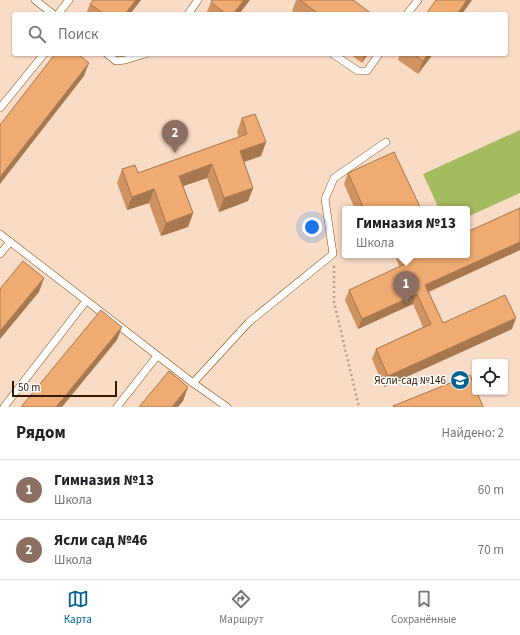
<!DOCTYPE html>
<html lang="ru">
<head>
<meta charset="utf-8">
<style>
  :root { --surface:#fff; --page:#f2f2f2; --text:#202124; --muted:#757577; --line:#e0e0e0; --accent:#016191 }
  body { margin:0; font-family:"Source Sans 3",sans-serif; background:var(--page); color:var(--text) }
  .controls { position:absolute; right:12px; bottom:12px; display:grid; overflow:hidden; border-radius:4px; box-shadow:0 1px 3px #0004 }
  .controls button { width:36px; height:36px; display:grid; place-items:center; padding:0; border:0; border-bottom:1px solid var(--line); background:var(--surface); color:var(--text); font:20px sans-serif }
  .scale { position:absolute; left:12px; bottom:10px; width:105px; box-sizing:border-box; padding-left:4px; border:2px solid #341a02; border-top:0; font-size:11px; line-height:14px; white-space:nowrap; color:#341a02; -webkit-text-stroke:3px #fff; paint-order:stroke }
  .you { position:absolute; left:312px; top:227px; width:14px; height:14px; margin:-10px; border:3px solid #fff; border-radius:50%; background:#1a73e8; box-shadow:0 0 0 6px #1a73e833 }
  .badge { display:grid; place-items:center; width:26px; height:26px; border-radius:50%; background:var(--accent); color:#fff; font-size:13px; font-weight:700 }
  .pin { position:absolute; translate:-50% -33px; filter:drop-shadow(0 1px 2px #0008) }
  .pin::after { content:''; position:absolute; top:21px; width:14px; height:12px; background:inherit; clip-path:polygon(0 0,100% 0,50% 100%) }
  .popup { position:absolute; left:342px; top:206px; width:128px; height:52px; box-sizing:border-box; display:grid; place-content:center; border-radius:4px; background:var(--surface); filter:drop-shadow(0 1px 3px #0005); font-size:13px; white-space:nowrap; color:var(--muted) }
  .popup b { font-size:15px; color:var(--text) }
  .popup::after { content:''; position:absolute; left:50%; top:100%; margin-left:-8px; border:8px solid transparent; border-top-color:var(--surface) }
  .list { margin:0; padding:0; list-style:none }
  h2 { display:flex; justify-content:space-between; align-items:center; height:52px; margin:0; padding:0 16px; font-size:17px }
  h2 small { font-size:13px; font-weight:400; color:var(--muted) }
  .list li { display:grid; grid-template-columns:26px 1fr auto; gap:12px; align-items:center; box-sizing:border-box; height:60px; padding:0 16px; border-top:1px solid var(--line) }
  .list b { display:block; font-size:15px; white-space:nowrap }
  .list p { margin:0; font-size:13px; white-space:nowrap; color:var(--muted) }
  .list em { font-size:13px; font-style:normal; color:var(--muted) }
  .icon { flex:none; width:22px; height:22px; fill:none; stroke:currentColor; stroke-width:2; stroke-linecap:round; stroke-linejoin:round }
  .map { position:relative; flex:none; width:520px; height:407px; overflow:hidden }
  .search { position:absolute; background:var(--surface); box-shadow:0 1px 3px #0004; left:12px; right:12px; top:12px; height:44px; display:flex; align-items:center; gap:10px; box-sizing:border-box; padding:0 14px; border-radius:4px; color:var(--muted); font-size:15px }
  .sheet { height:172px; background:var(--surface) }
  nav { display:flex; justify-content:space-around; align-items:center; box-sizing:border-box; height:56px; border-top:1px solid var(--line); background:var(--surface); font-size:11px; color:var(--muted) }
  nav a { display:grid; justify-items:center; gap:2px }
  nav .on { color:var(--accent) }
  .map>svg:first-child { display:block }
</style>
</head>
<body>
<div class="map">
<svg width="520" height="407" viewBox="0 0 520 407">
  <rect width="100%" height="100%" fill="#f9dcc6"/>
  <path fill="#a5bb5f" d="M520 130V193L467 217V209H439L423 174Z"/>
  <g fill="none" stroke-linecap="round" stroke-linejoin="round">
    <g stroke="#854900" stroke-width="8">
      <g id="service">
        <path d="M35 0 53 14"/>
        <path d="M58 14 69 0"/>
        <path d="M188 14 198 0"/>
        <path d="M407 14 418 0"/>
        <path d="M107 54 116 61 125 60 145 54"/>
        <path d="M333 54 358 71H367L379 54"/>
        <path d="M0 108 44 54"/>
        <path d="M0 234 193 383 227 407"/>
        <path d="M0 254 10 242"/>
        <path d="M193 383 249 322 333 254 325 199 334 178 386 142"/>
        <path d="M4 407 86 301"/>
        <path d="M117 407 157 356"/>
      </g>
    </g>
    <path stroke="#ba9e88" stroke-width="2.5" stroke-dasharray="2 3" stroke-linecap="butt" d="M334 266V302L359 407"/>
    <use href="#service" stroke="#fff" stroke-width="7"/>
  </g>
  <g fill="#ce9361">
    <path d="M93 0H141L130 14H86L90 4Z"/>
    <path d="M212 0H250L239 14H206L211 2Z"/>
    <path d="M296 0H353L372 14H296L292 11Z"/>
    <path d="M350 54H368L362 63Z"/>
    <path d="M400 54H433L418 74 398 60Z"/>
    <path d="M242 118 266 142 261 156 244 162 253 188 248 201 219 212 207 178 183 186 193 213 188 227 161 236 149 203 127 210 117 183 122 169 138 173 239 137 237 132Z"/>
    <path d="M348 173 421 209H355L344 184Z"/>
    <path d="M520 208V250L429 292 443 323 512 329 384 387 372 359 376 349 423 327 413 304 358 329 345 300 349 290 400 267 394 255H467Z"/>
  </g>
  <g fill="#a7784f">
    <path d="M136 0H141L130 14H125Z"/>
    <path d="M244 0H250L239 14H233Z"/>
    <path d="M467 0H472L462 14H457Z"/>
    <path d="M365 54H368L362 63Z"/>
    <path d="M428 54H433L418 74 423 61Z"/>
    <path d="M89 63 84 76 0 184V177Z"/>
    <path d="M266 142 261 156 235 165 240 151Z"/>
    <path d="M212 164 207 178 175 189 179 176Z"/>
    <path d="M253 188 248 201 219 212 224 198Z"/>
    <path d="M154 189 149 203 127 210 132 197Z"/>
    <path d="M193 213 188 227 161 236 166 223Z"/>
    <path d="M520 242V250L421 295 425 285Z"/>
    <path d="M44 278 39 292 0 339V331Z"/>
    <path d="M417 294 413 304 358 329 362 319Z"/>
    <path d="M516 318 512 329 384 387 388 376Z"/>
    <path d="M122 327 117 340 62 407H56Z"/>
    <path d="M188 387 183 401 178 407H172Z"/>
  </g>
  <g fill="#efab71" stroke="#a7784f">
    <path d="M93 0H136L125 14H104L90 4Z"/>
    <path d="M212 0H244L233 14H226L211 2Z"/>
    <path d="M300 0H353L372 14H319Z"/>
    <path d="M436 0H467L457 14H426Z"/>
    <path d="M55 54H78L89 63 0 177V125Z"/>
    <path d="M414 54H428L423 61Z"/>
    <path d="M255 114 266 142 240 151 253 188 224 198 212 164 179 176 193 213 166 223 154 189 132 197 122 169 135 165 138 173 247 134 242 118Z"/>
    <path d="M394 152 421 209H364L348 173Z"/>
    <path d="M520 208V242L425 285 443 323 505 295 516 318 388 376 376 349 431 324 417 294 362 319 349 290 407 263 403 255H467V232Z"/>
    <path d="M23 261 44 278 0 331V289Z"/>
    <path d="M101 310 122 327 56 407H21Z"/>
    <path d="M169 371 188 387 172 407H139Z"/>
    <path d="M470 375 475 387V392H477L483 407H394L393 406Z"/>
  </g>
  <defs>
    <g id="school-disc" transform="scale(1)"><circle r="9.5" fill="#016191" stroke="#fff"/><path d="M0-5L7-2L0 1L-7-2ZM-4 1L0 2.5L4 1V4Q0 6-4 4Z" fill="#fff"/></g>
  </defs>
  <g fill-rule="evenodd">
    <use href="#school-disc" x="460" y="380"/>
  </g>
  <g text-anchor="middle" stroke-width="3" stroke-linejoin="round" paint-order="stroke">
    <g font-size="11" fill="#341a02" stroke="#fff" text-anchor="end">
      <text x="446" y="384">Ясли-сад №146</text>
    </g>
  </g>
</svg>
<div class="controls">
<button><svg class="icon" aria-label="locate" viewBox="0 0 24 24"><circle cx="12" cy="12" r="6"/><path d="M12 2v4M12 18v4M2 12h4M18 12h4"/></svg></button>
</div>
<div class="scale">50 m</div>
<div class="you"></div>
<div class="pin badge" style="left:406px;top:304px;background:#8d6e63">1</div>
<div class="popup"><b>Гимназия №13</b>Школа</div>
<div class="pin badge" style="left:175px;top:153px;background:#8d6e63">2</div>
<div class="search"><svg class="icon" aria-label="search" viewBox="0 0 24 24"><circle cx="10" cy="10" r="6"/><path d="M15 15l6 6"/></svg>Поиск</div>
</div>
<section class="sheet">
<h2>Рядом<small>Найдено: 2</small></h2>
<ul class="list">
<li><span class="badge" style="background:#8d6e63">1</span><div><b>Гимназия №13</b><p>Школа</p></div><em>60 m</em></li>
<li><span class="badge" style="background:#8d6e63">2</span><div><b>Ясли сад №46</b><p>Школа</p></div><em>70 m</em></li>
</ul>
</section>
<nav>
<a class="on"><svg class="icon" aria-label="map" viewBox="0 0 24 24"><path d="M3 6l6-2 6 2 6-2v14l-6 2-6-2-6 2zM9 4v14M15 6v14"/></svg>Карта</a>
<a><svg class="icon" aria-label="directions" viewBox="0 0 24 24"><path d="M12 3l9 9-9 9-9-9zM9 14v-3h6M13 9l2 2-2 2"/></svg>Маршрут</a>
<a><svg class="icon" aria-label="saved" viewBox="0 0 24 24"><path d="M7 4h10v16l-5-4-5 4z"/></svg>Сохранённые</a>
</nav>
</body>
</html>
